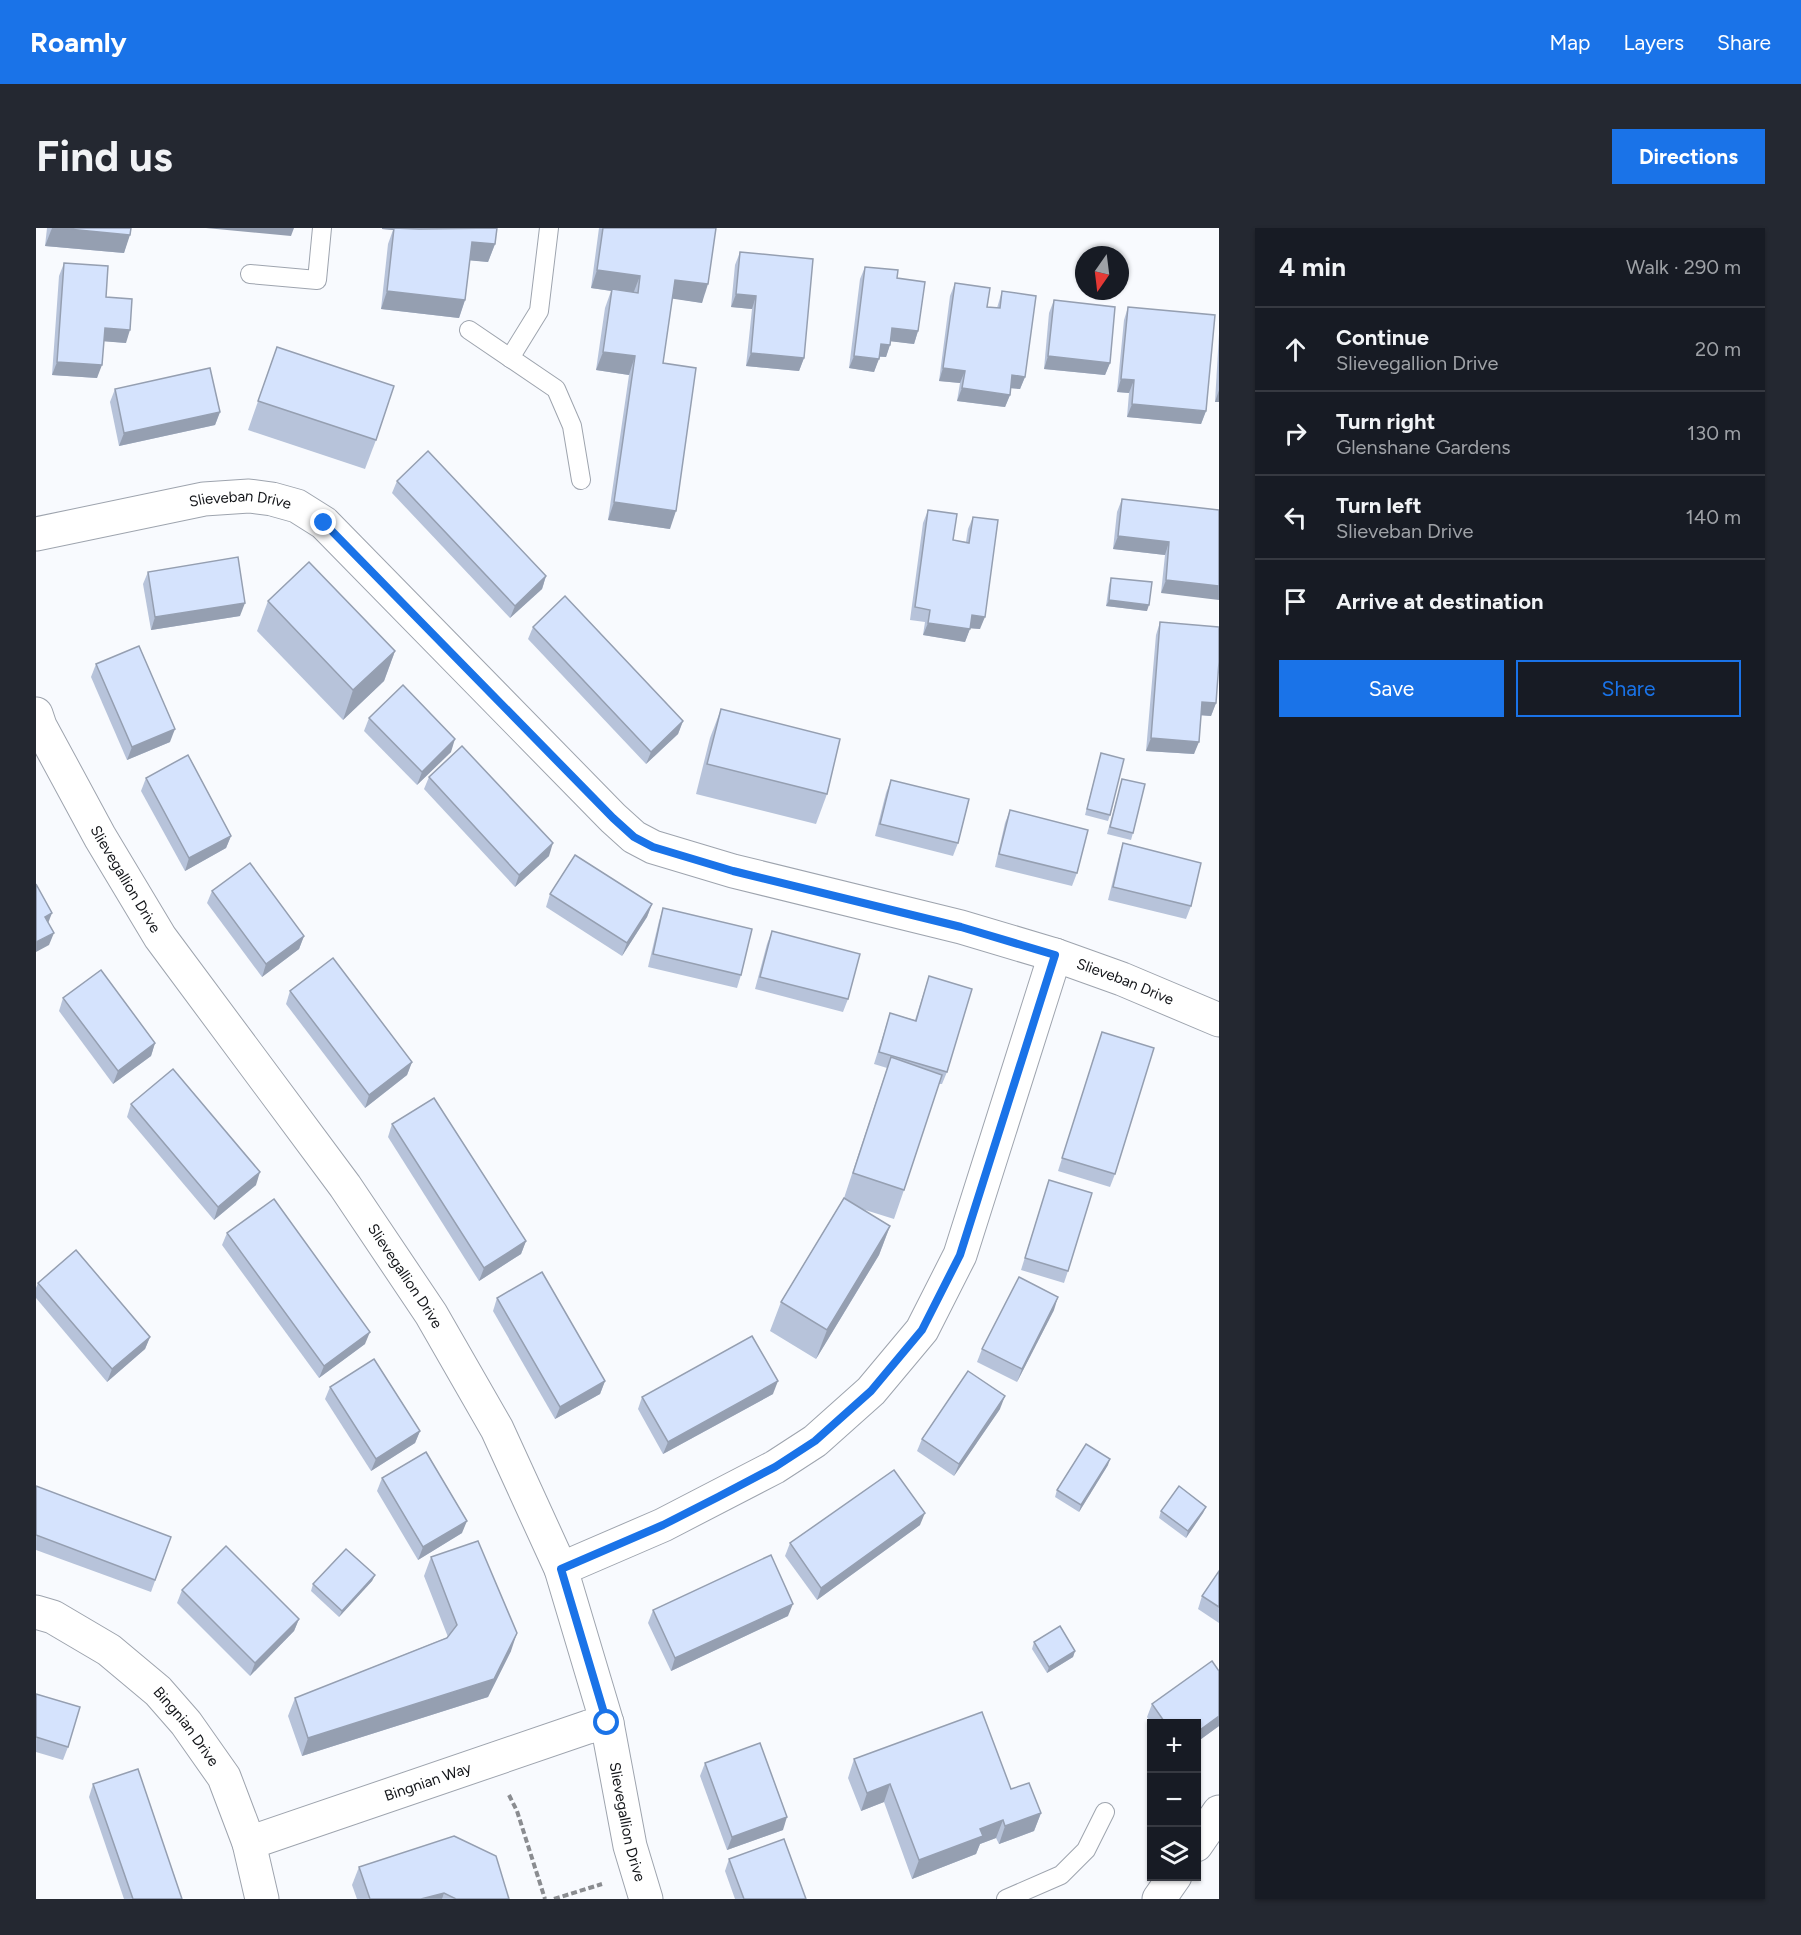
<!DOCTYPE html>
<html lang="en">
<head>
<meta charset="utf-8">
<style>
  :root { --surface:#171b24; --page:#242831; --text:#f1f3f6; --muted:#9ea1a6; --line:#363941; --accent:#1a73e8 }
  body { margin:0; font-family:Figtree,sans-serif; background:var(--page); color:var(--text) }
  .controls { position:absolute; right:18px; bottom:18px; display:grid; overflow:hidden; border-radius:0px; box-shadow:0 2px 4px #0004 }
  .controls button { width:54px; height:54px; display:grid; place-items:center; padding:0; border:0; border-bottom:2px solid var(--line); background:var(--surface); color:var(--text); font:30px sans-serif }
  .compass { position:absolute; left:1039px; top:18px; width:54px; height:54px; border-radius:50%; background:var(--surface); box-shadow:0 2px 4px #0004; rotate:194deg }
  .stop { position:absolute; width:18px; height:18px; margin:-14px; border:4px solid #1a73e8; border-radius:50%; background:#fff }
  .stop.end { background:#1a73e8; border-color:#fff; box-shadow:0 2px 6px #0008 }
  .list { margin:0; padding:0; list-style:none }
  h2 { display:flex; justify-content:space-between; align-items:center; height:78px; margin:0; padding:0 24px; font-size:26px }
  h2 small { font-size:20px; font-weight:400; color:var(--muted) }
  .list li { display:grid; grid-template-columns:39px 1fr auto; gap:18px; align-items:center; box-sizing:border-box; height:84px; padding:0 24px; border-top:2px solid var(--line) }
  .list b { display:block; font-size:22px; white-space:nowrap }
  .list p { margin:0; font-size:20px; white-space:nowrap; color:var(--muted) }
  .list em { font-size:20px; font-style:normal; color:var(--muted) }
  .actions { display:flex; gap:12px; padding:18px 24px }
  .actions a { flex:1; padding:14px 0; border:2px solid var(--accent); border-radius:0px; text-align:center; font-size:21px; color:var(--accent) }
  .actions .main { background:var(--accent); color:#fff }
  .icon { flex:none; width:33px; height:33px; fill:none; stroke:currentColor; stroke-width:2; stroke-linecap:round; stroke-linejoin:round }
  .map { position:relative; flex:none; width:1183px; height:1671px; overflow:hidden; border-radius:0px }
  header { display:flex; align-items:center; gap:36px; box-sizing:border-box; height:84px; padding:0 30px; background:var(--accent); color:#fff }
  header strong { font-size:28px }
  nav { display:flex; gap:33px; margin-inline-start:auto; font-size:21px }
  .intro { display:flex; align-items:center; justify-content:space-between; box-sizing:border-box; height:144px; padding:0 36px }
  h1 { margin:0; font-size:42px }
  .button { padding:15px 27px; border-radius:0px; background:var(--accent); color:#fff; font-size:21px; font-weight:700 }
  main { display:flex; gap:36px; padding:0 36px }
  aside { flex:1; background:var(--surface); border-radius:0px; box-shadow:0 2px 4px #0004 }
  .map>svg:first-child { display:block }
</style>
</head>
<body>
<header>
<strong>Roamly</strong>
<nav><a>Map</a><a>Layers</a><a>Share</a></nav>
</header>
<div class="intro"><h1>Find us</h1><a class="button">Directions</a></div>
<main>
<div class="map">
<svg width="1183" height="1671" viewBox="0 0 1183 1671">
  <rect width="100%" height="100%" fill="#f8fafe"/>
  <g fill="none" stroke-linecap="round" stroke-linejoin="round">
    <g stroke="#9ea4ae" stroke-width="20">
      <g id="lane">
        <path d="M214 46 281 52 286 0"/>
        <path d="M433 102 520 161 536 198 545 252"/>
        <path d="M474 130 503 83 513 0"/>
        <path d="M970 1671 1025 1647 1050 1622 1069 1584"/>
      </g>
    </g>
    <g stroke="#9ea4ae" stroke-width="35">
      <g id="street">
        <path id="s1" d="M0 306 168 271 213 268 236 271 261 278 288 295 577 590 598 609 617 619 697 643 925 699 1019 727 1086 751 1183 792"/>
        <path id="s2" d="M0 486 4 498 64 609 124 709 309 958 395 1086 461 1201 525 1341 571 1495 594 1618 610 1671"/>
        <path d="M525 1341 627 1297 739 1239 779 1213 835 1163 886 1102 924 1027 1019 727"/>
        <path id="s3" d="M0 1384 17 1389 73 1422 122 1463 150 1495 188 1549 213 1615 226 1671"/>
        <path id="s4" d="M213 1615 552 1499 571 1495"/>
        <path d="M1160 1617 1183 1584"/>
        <path d="M1123 1671 1139 1648"/>
      </g>
    </g>
    <g stroke="#8a8c90" stroke-width="4" stroke-dasharray="6 3" stroke-linecap="butt">
      <path d="M473 1567 481 1583 509 1671"/>
      <path d="M518 1671 566 1656"/>
    </g>
    <use href="#lane" stroke="#fff" stroke-width="18"/>
    <use href="#street" stroke="#fff" stroke-width="33"/>
  </g>
  <g fill="#b7c3da">
    <path d="M11 0H95L88 25 9 18Z"/>
    <path d="M346 0H461L459 16 452 34 434 32 429 72 423 90 345 81 352 16 357 2 346 1Z"/>
    <path d="M563 0H680L666 75 636 70 627 135 634 301 572 292 593 147 560 142 569 80 575 63 555 60Z"/>
    <path d="M704 24 768 130 763 143 710 138 716 81 695 79 699 37Z"/>
    <path d="M28 35 70 69 90 115 68 113 61 150 16 147 23 48Z"/>
    <path d="M829 39 861 50 882 103 878 116 855 113 850 129H843L838 144 813 140 824 51Z"/>
    <path d="M919 55 951 79 961 80 966 63 989 149 984 161 975 160 974 167 969 179 921 173 924 155 903 153 914 68Z"/>
    <path d="M1018 72 1074 135 1069 147 1008 141 1013 85Z"/>
    <path d="M1092 79 1170 183 1165 196 1091 189 1093 165 1081 164 1088 92Z"/>
    <path d="M1183 106V174H1179Z"/>
    <path d="M241 119 340 212 329 241 212 202Z"/>
    <path d="M79 161 184 184 179 197 83 218 74 174Z"/>
    <path d="M361 253 510 348 506 361 474 390 356 265Z"/>
    <path d="M1086 271 1183 282 1125 365 1129 327 1077 321 1081 284Z"/>
    <path d="M892 282 917 312 930 314 932 301 937 289 944 401 934 400 929 414 887 407 889 394 874 392 887 295Z"/>
    <path d="M112 344 204 388 115 402 107 356Z"/>
    <path d="M1075 350 1111 383 1070 378 1073 357Z"/>
    <path d="M232 373 359 423 348 453 307 492 221 403Z"/>
    <path d="M1124 394 1180 475 1175 488 1165 487 1158 526 1110 523 1120 407Z"/>
    <path d="M497 399 647 493 642 506 610 536 492 411Z"/>
    <path d="M60 436 134 514 91 532 55 449Z"/>
    <path d="M685 481 791 566 780 596 660 566 674 510Z"/>
    <path d="M333 490 415 524 381 557 328 503Z"/>
    <path d="M1065 525 1074 587 1072 593 1049 587Z"/>
    <path d="M393 549 513 628 479 659 388 561Z"/>
    <path d="M110 550 195 608 190 620 149 643 105 563Z"/>
    <path d="M1086 551 1097 605 1095 612 1071 606Z"/>
    <path d="M855 552 922 615 917 628 839 608 850 565Z"/>
    <path d="M974 582 1041 645 1036 658 959 639 969 595Z"/>
    <path d="M1087 615 1155 678 1150 691 1072 672 1083 628Z"/>
    <path d="M176 663 268 708 263 721 226 749 171 675Z"/>
    <path d="M514 666 616 676 611 689 586 728 510 679Z"/>
    <path d="M627 680 705 747 701 760 612 739 623 693Z"/>
    <path d="M736 703 812 771 807 784 719 761 731 716Z"/>
    <path d="M893 748 911 844 906 856H903L868 962 858 991 826 981 854 998 843 1027 780 1131 734 1103 745 1074 808 970 851 840 838 836 854 785 879 792Z"/>
    <path d="M254 763 376 834 371 847 329 880 250 776Z"/>
    <path d="M27 770 119 815 115 828 77 856 23 783Z"/>
    <path d="M1066 804 1079 946 1074 959 1022 943Z"/>
    <path d="M95 876 220 957 178 992 91 889Z"/>
    <path d="M356 896 490 1013 485 1026 443 1053 352 909Z"/>
    <path d="M1013 952 1032 1043 1028 1055 985 1042Z"/>
    <path d="M191 1005 329 1116 283 1150 186 1017Z"/>
    <path d="M2 1055 114 1109 109 1121 71 1154 0 1070V1060Z"/>
    <path d="M461 1070 569 1153 564 1166 519 1191 457 1083Z"/>
    <path d="M1018 1082 981 1154 941 1134 946 1121Z"/>
    <path d="M294 1159 384 1203 379 1215 335 1243 289 1171Z"/>
    <path d="M737 1166 627 1226 602 1181 606 1169Z"/>
    <path d="M964 1181 918 1248 881 1223 886 1211Z"/>
    <path d="M1072 1237 1043 1284 1019 1269 1021 1262Z"/>
    <path d="M346 1250 426 1305 382 1332 341 1263Z"/>
    <path d="M0 1258 135 1309 115 1364 0 1322Z"/>
    <path d="M1170 1279 1167 1285 1150 1310 1123 1290 1125 1283Z"/>
    <path d="M884 1297 781 1372 749 1328 754 1315Z"/>
    <path d="M395 1329 475 1423 452 1469 266 1528 252 1488 259 1470 412 1409 388 1348Z"/>
    <path d="M1183 1343V1395L1162 1381 1166 1368Z"/>
    <path d="M339 1347 336 1353 303 1389 275 1363 277 1356Z"/>
    <path d="M146 1362 263 1391 258 1403 214 1448 141 1375Z"/>
    <path d="M617 1382 752 1388 635 1443 612 1395Z"/>
    <path d="M998 1414 1039 1423 1037 1429 1011 1445 996 1421Z"/>
    <path d="M1183 1443V1498L1161 1514V1496H1116L1111 1489 1116 1476Z"/>
    <path d="M0 1466 32 1519 27 1532 0 1524Z"/>
    <path d="M818 1531 975 1561 1005 1585 998 1603 963 1616 960 1610 944 1616 940 1626 876 1651 848 1574 825 1583 812 1550Z"/>
    <path d="M669 1535 747 1602 691 1622 664 1548Z"/>
    <path d="M57 1556 146 1671H88L53 1569Z"/>
    <path d="M693 1631 770 1671H699L689 1643Z"/>
    <path d="M323 1639 473 1671H321L316 1657Z"/>
  </g>
  <g fill="#959fb1">
    <path d="M16 0H22L94 7 88 25 9 18Z"/>
    <path d="M170 0H258L255 8Z"/>
    <path d="M346 0H358L357 2 346 1Z"/>
    <path d="M436 14 459 16 452 34 429 32Z"/>
    <path d="M561 42 604 48 597 66 555 60Z"/>
    <path d="M639 52 672 56 666 75 632 70Z"/>
    <path d="M351 63 429 72 423 90 345 81Z"/>
    <path d="M700 66 720 68 716 81 695 79Z"/>
    <path d="M69 100 94 102 90 115 64 113Z"/>
    <path d="M856 100 882 103 878 116 852 113Z"/>
    <path d="M845 116 854 117 850 129 840 128Z"/>
    <path d="M567 124 599 128 593 147 560 142Z"/>
    <path d="M715 125 768 130 763 143 710 138Z"/>
    <path d="M818 128 843 131 838 144 813 140Z"/>
    <path d="M1012 128 1074 135 1069 147 1008 141Z"/>
    <path d="M21 134 66 137 61 150 16 147Z"/>
    <path d="M907 140 929 143 924 155 903 153Z"/>
    <path d="M976 147 989 149 984 161 972 160Z"/>
    <path d="M1085 151 1098 152 1093 165 1081 164Z"/>
    <path d="M926 160 974 167 969 179 921 173Z"/>
    <path d="M1183 162V174H1179Z"/>
    <path d="M1096 176 1170 183 1165 196 1091 189Z"/>
    <path d="M184 184 179 197 83 218 88 205Z"/>
    <path d="M578 274 640 283 634 301 572 292Z"/>
    <path d="M1082 308 1133 314 1129 327 1077 321Z"/>
    <path d="M510 348 506 361 474 390 479 378Z"/>
    <path d="M1130 352 1183 358V372L1125 365Z"/>
    <path d="M1073 372 1113 377 1111 383 1070 378Z"/>
    <path d="M209 375 204 388 115 402 119 389Z"/>
    <path d="M936 387 949 389 944 401 931 400Z"/>
    <path d="M892 395 934 401 929 414 887 407Z"/>
    <path d="M359 423 348 453 307 492 317 462Z"/>
    <path d="M1166 474 1180 475 1175 488 1161 487Z"/>
    <path d="M647 493 642 506 610 536 615 524Z"/>
    <path d="M139 501 134 514 91 532 96 519Z"/>
    <path d="M1115 510 1163 514 1158 526 1110 523Z"/>
    <path d="M419 511 415 524 381 557 386 544Z"/>
    <path d="M195 608 190 620 149 643 153 630Z"/>
    <path d="M517 615 513 628 479 659 483 647Z"/>
    <path d="M616 676 611 689 586 728 591 715Z"/>
    <path d="M16 685 11 698 9 689Z"/>
    <path d="M18 705 13 717 0 724V714Z"/>
    <path d="M268 708 263 721 226 749 230 736Z"/>
    <path d="M119 815 115 828 77 856 82 843Z"/>
    <path d="M376 834 371 847 329 880 333 867Z"/>
    <path d="M224 944 220 957 178 992 182 979Z"/>
    <path d="M854 998 843 1027 780 1131 791 1102Z"/>
    <path d="M490 1013 485 1026 443 1053 448 1040Z"/>
    <path d="M1022 1069 1018 1082 981 1154 986 1141Z"/>
    <path d="M334 1104 329 1116 283 1150 288 1138Z"/>
    <path d="M114 1109 109 1121 71 1154 76 1141Z"/>
    <path d="M569 1153 564 1166 519 1191 524 1179Z"/>
    <path d="M742 1153 737 1166 627 1226 632 1214Z"/>
    <path d="M969 1168 964 1181 918 1248 923 1236Z"/>
    <path d="M384 1203 379 1215 335 1243 340 1231Z"/>
    <path d="M1074 1231 1072 1237 1043 1284 1045 1277Z"/>
    <path d="M1170 1279 1167 1285 1150 1310 1152 1303Z"/>
    <path d="M889 1285 884 1297 781 1372 785 1360Z"/>
    <path d="M431 1293 426 1305 382 1332 387 1319Z"/>
    <path d="M339 1347 336 1353 303 1389 306 1383Z"/>
    <path d="M757 1376 752 1388 635 1443 639 1430Z"/>
    <path d="M263 1391 258 1403 214 1448 219 1435Z"/>
    <path d="M481 1405 475 1423 452 1469 266 1528 272 1510Z"/>
    <path d="M1039 1423 1037 1429 1011 1445 1013 1439Z"/>
    <path d="M1183 1488V1498L1161 1514V1504Z"/>
    <path d="M854 1556 848 1574 825 1583 831 1565Z"/>
    <path d="M1005 1585 998 1603 963 1616 969 1598Z"/>
    <path d="M751 1589 747 1602 691 1622 696 1609Z"/>
    <path d="M967 1592 960 1610 944 1616 940 1626 876 1651 883 1632 944 1601Z"/>
    <path d="M408 1665 406 1671H385Z"/>
  </g>
  <g fill="#d5e3fd" stroke="#959fb1" stroke-width="1.5">
    <path d="M22 0H95L94 7Z"/>
    <path d="M358 0 383 1 461 0 459 16 436 14 429 72 351 63Z"/>
    <path d="M567 0H680L672 56 639 52 627 135 660 140 640 283 578 274 599 128 567 124 576 61 602 65 604 48 561 42Z"/>
    <path d="M704 24 777 31 768 130 715 125 720 68 700 66Z"/>
    <path d="M28 35 72 38 70 69 96 71 94 102 69 100 66 137 21 134Z"/>
    <path d="M829 39 862 42 861 50 889 54 882 103 856 100 854 117 845 116 843 131 818 128Z"/>
    <path d="M919 55 954 60 951 79 964 80 966 63 1000 68 989 149 976 147 974 167 926 160 929 143 907 140Z"/>
    <path d="M1018 72 1079 79 1074 135 1012 128Z"/>
    <path d="M1092 79 1179 87 1170 183 1096 176 1098 152 1085 151Z"/>
    <path d="M241 119 358 158 340 212 222 173Z"/>
    <path d="M174 140 184 184 88 205 79 161Z"/>
    <path d="M392 223 510 348 479 378 361 253Z"/>
    <path d="M1086 271 1183 282V358L1130 352 1133 314 1082 308Z"/>
    <path d="M892 282 921 286 917 312 933 315 937 289 962 292 949 389 936 387 934 401 892 395 894 382 879 379Z"/>
    <path d="M202 329 209 375 119 389 112 344Z"/>
    <path d="M273 334 359 423 317 462 232 373Z"/>
    <path d="M1075 350 1116 354 1113 377 1073 372Z"/>
    <path d="M529 368 647 493 615 524 497 399Z"/>
    <path d="M1124 394 1183 399V434L1180 475 1166 474 1163 514 1115 510Z"/>
    <path d="M103 418 139 501 96 519 60 436Z"/>
    <path d="M367 457 419 511 386 544 333 490Z"/>
    <path d="M685 481 804 511 791 566 671 536Z"/>
    <path d="M426 518 517 615 483 647 393 549Z"/>
    <path d="M1065 525 1088 531 1074 587 1051 581Z"/>
    <path d="M152 527 195 608 153 630 110 550Z"/>
    <path d="M1086 551 1109 556 1097 605 1074 599Z"/>
    <path d="M855 552 933 571 922 615 844 596Z"/>
    <path d="M974 582 1052 602 1041 645 963 626Z"/>
    <path d="M1087 615 1165 635 1155 678 1077 659Z"/>
    <path d="M539 627 616 676 591 715 514 666Z"/>
    <path d="M214 635 268 708 230 736 176 663Z"/>
    <path d="M0 656 16 685 9 689 18 705 0 714Z"/>
    <path d="M627 680 716 701 705 747 617 726Z"/>
    <path d="M736 703 824 726 812 771 724 749Z"/>
    <path d="M297 730 376 834 333 867 254 763Z"/>
    <path d="M65 742 119 815 82 843 27 770Z"/>
    <path d="M893 748 936 761 911 844 843 824 854 785 880 793Z"/>
    <path d="M1066 804 1118 820 1079 946 1026 930Z"/>
    <path d="M855 829 906 847 868 962 817 945Z"/>
    <path d="M137 841 224 944 182 979 95 876Z"/>
    <path d="M398 870 490 1013 448 1040 356 896Z"/>
    <path d="M1013 952 1056 965 1032 1043 989 1030Z"/>
    <path d="M808 970 854 998 791 1102 745 1074Z"/>
    <path d="M238 971 334 1104 288 1138 191 1005Z"/>
    <path d="M40 1022 114 1109 76 1141 2 1055Z"/>
    <path d="M506 1044 569 1153 524 1179 461 1070Z"/>
    <path d="M983 1049 1022 1069 986 1141 946 1121Z"/>
    <path d="M716 1108 742 1153 632 1214 606 1169Z"/>
    <path d="M338 1131 384 1203 340 1231 294 1159Z"/>
    <path d="M932 1143 969 1168 923 1236 886 1211Z"/>
    <path d="M1050 1216 1074 1231 1045 1277 1021 1262Z"/>
    <path d="M390 1224 431 1293 387 1319 346 1250Z"/>
    <path d="M858 1242 889 1285 785 1360 754 1315Z"/>
    <path d="M0 1258 135 1309 119 1352 0 1307Z"/>
    <path d="M1143 1258 1170 1279 1152 1303 1125 1283Z"/>
    <path d="M442 1313 481 1405 458 1451 272 1510 259 1470 411 1410 421 1397 395 1329Z"/>
    <path d="M190 1318 263 1391 219 1435 146 1362Z"/>
    <path d="M310 1321 339 1347 306 1383 277 1356Z"/>
    <path d="M735 1327 757 1376 639 1430 617 1382Z"/>
    <path d="M1183 1343V1379L1166 1368Z"/>
    <path d="M1024 1398 1039 1423 1013 1439 998 1414Z"/>
    <path d="M1176 1433 1183 1443V1488L1161 1504V1496H1130L1116 1476Z"/>
    <path d="M0 1466 44 1479 32 1519 0 1509Z"/>
    <path d="M946 1484 975 1561 993 1555 1005 1585 969 1598 967 1592 944 1601 947 1608 883 1632 854 1556 831 1565 818 1531Z"/>
    <path d="M724 1515 751 1589 696 1609 669 1535Z"/>
    <path d="M102 1541 146 1671H97L57 1556Z"/>
    <path d="M418 1608 460 1628 473 1671H420L408 1665 385 1671H334L323 1639Z"/>
    <path d="M748 1611 770 1671H708L693 1631Z"/>
  </g>
  <g fill="none" stroke-linecap="round" stroke-linejoin="round">
    <path stroke="#1a73e8" stroke-width="8" d="M288 295 577 590 598 609 617 619 697 643 925 699 1019 727 924 1027 886 1102 835 1163 779 1213 739 1239 682 1269 627 1297 525 1341 571 1495"/>
  </g>
  <g text-anchor="middle" stroke-width="5" stroke-linejoin="round" paint-order="stroke">
    <g font-size="15" fill="#131519" stroke="#fff">
      <text dy="5" stroke="none"><textPath href="#s1" startOffset="208">Slieveban Drive</textPath></text>
      <text dy="5" stroke="none"><textPath href="#s2" startOffset="188">Slievegallion Drive</textPath></text>
      <text dy="5" stroke="none"><textPath href="#s1" startOffset="1252">Slieveban Drive</textPath></text>
      <text dy="5" stroke="none"><textPath href="#s2" startOffset="674">Slievegallion Drive</textPath></text>
      <text dy="5" stroke="none"><textPath href="#s3" startOffset="192">Bingnian Drive</textPath></text>
      <text dy="5" stroke="none"><textPath href="#s4" startOffset="189">Bingnian Way</textPath></text>
      <text dy="5" stroke="none"><textPath href="#s2" startOffset="1268">Slievegallion Drive</textPath></text>
    </g>
  </g>
</svg>
<div class="controls">
<button>+</button>
<button>−</button>
<button><svg class="icon" aria-label="layers" viewBox="0 0 24 24"><path d="M12 4l9 5-9 5-9-5zM3 14l9 5 9-5"/></svg></button>
</div>
<svg class="compass" viewBox="-18 -18 36 36"><path d="M0-13l5 13h-10z" fill="#e53935"/><path d="M0 13l5-13h-10z" fill="#9ea1a6"/></svg>
<div class="stop" style="left:571px;top:1495px"></div>
<div class="stop end" style="left:288px;top:295px"></div>
</div>
<aside>
<h2>4 min<small>Walk · 290 m</small></h2>
<ul class="list">
<li><svg class="icon" aria-label="ahead" viewBox="0 0 24 24"><path d="M12 20V5M6 11l6-6 6 6"/></svg><div><b>Continue</b><p>Slievegallion Drive</p></div><em>20 m</em></li>
<li><svg class="icon" aria-label="right" viewBox="0 0 24 24"><path d="M7 20v-9h11M14 6l5 5-5 5"/></svg><div><b>Turn right</b><p>Glenshane Gardens</p></div><em>130 m</em></li>
<li><svg class="icon" aria-label="left" viewBox="0 0 24 24"><path d="M17 20v-9H6M10 6l-5 5 5 5"/></svg><div><b>Turn left</b><p>Slieveban Drive</p></div><em>140 m</em></li>
<li><svg class="icon" aria-label="arrive" viewBox="0 0 24 24"><path d="M6 21V4h12l-3 4 3 4H6"/></svg><div><b>Arrive at destination</b></div></li>
</ul>
<div class="actions"><a class="main">Save</a><a>Share</a></div>
</aside>
</main>
</body>
</html>
